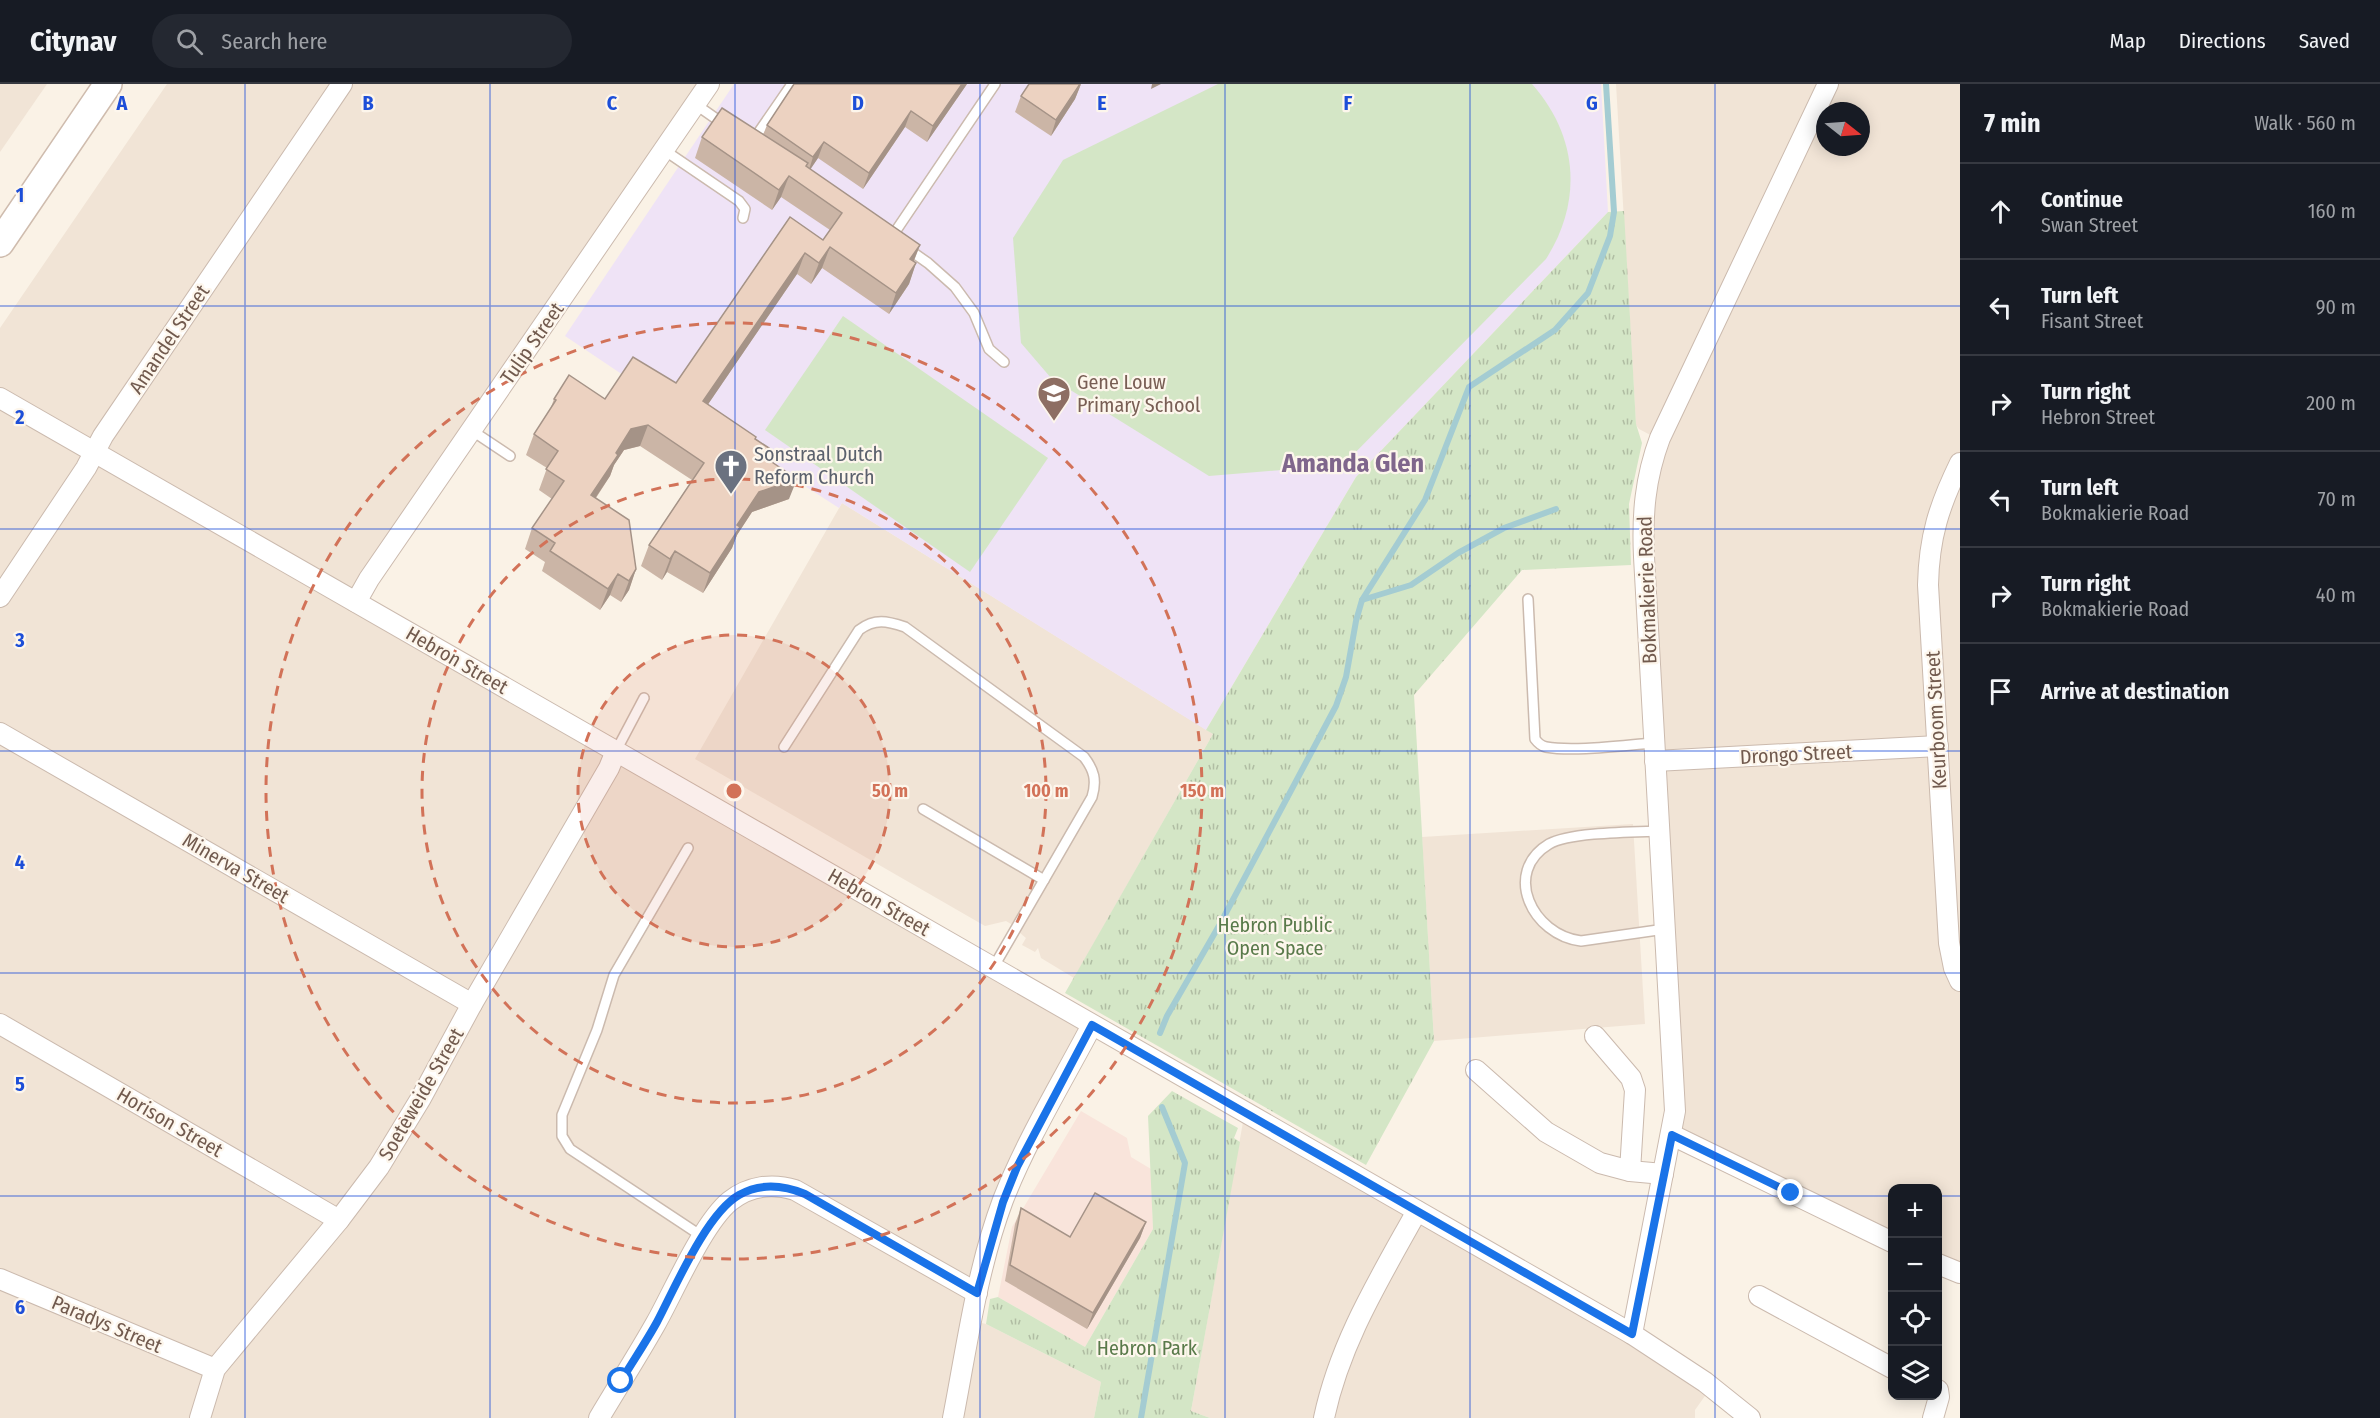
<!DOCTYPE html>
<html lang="en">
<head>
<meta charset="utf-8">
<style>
  :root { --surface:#171b24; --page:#242831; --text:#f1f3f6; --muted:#9ea1a6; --line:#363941 }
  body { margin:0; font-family:"Fira Sans Condensed",sans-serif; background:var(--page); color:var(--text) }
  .controls { position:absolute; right:18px; bottom:18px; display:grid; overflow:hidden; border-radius:12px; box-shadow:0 3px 15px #0003 }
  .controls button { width:54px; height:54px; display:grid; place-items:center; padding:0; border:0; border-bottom:2px solid var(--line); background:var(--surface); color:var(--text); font:30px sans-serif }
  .compass { position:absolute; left:1816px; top:18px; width:54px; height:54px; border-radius:50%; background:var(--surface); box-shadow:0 3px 15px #0003; rotate:107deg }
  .stop { position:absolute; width:18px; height:18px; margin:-14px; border:4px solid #1a73e8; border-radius:50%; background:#fff }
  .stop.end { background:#1a73e8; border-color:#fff; box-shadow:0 2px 6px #0008 }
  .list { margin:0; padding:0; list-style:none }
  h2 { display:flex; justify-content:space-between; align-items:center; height:78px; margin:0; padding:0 24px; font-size:26px }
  h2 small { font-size:20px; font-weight:400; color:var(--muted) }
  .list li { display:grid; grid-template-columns:39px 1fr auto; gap:18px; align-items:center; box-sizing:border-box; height:96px; padding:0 24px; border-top:2px solid var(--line) }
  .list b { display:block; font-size:22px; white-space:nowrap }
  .list p { margin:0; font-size:20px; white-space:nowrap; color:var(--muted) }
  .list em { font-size:20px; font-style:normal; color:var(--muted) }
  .icon { flex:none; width:33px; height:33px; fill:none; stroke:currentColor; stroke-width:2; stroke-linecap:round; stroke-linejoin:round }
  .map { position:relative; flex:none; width:1960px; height:1334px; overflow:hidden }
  header { display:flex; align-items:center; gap:36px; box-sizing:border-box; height:84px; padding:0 30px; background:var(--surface); border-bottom:2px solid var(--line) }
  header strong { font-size:28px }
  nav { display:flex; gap:33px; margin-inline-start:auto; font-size:21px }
  .search { width:420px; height:54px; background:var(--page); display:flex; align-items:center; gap:15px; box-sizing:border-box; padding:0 21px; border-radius:33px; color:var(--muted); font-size:22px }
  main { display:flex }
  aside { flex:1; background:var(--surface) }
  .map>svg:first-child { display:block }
</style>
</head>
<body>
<header>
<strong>Citynav</strong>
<div class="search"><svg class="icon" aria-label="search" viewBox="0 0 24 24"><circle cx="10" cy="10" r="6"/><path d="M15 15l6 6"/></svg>Search here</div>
<nav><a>Map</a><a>Directions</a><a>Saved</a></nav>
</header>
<main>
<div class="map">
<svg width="1960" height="1334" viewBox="0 0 1960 1334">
  <defs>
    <pattern id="grass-tufts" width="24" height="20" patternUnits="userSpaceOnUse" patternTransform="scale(1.5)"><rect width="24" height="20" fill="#d4e6c6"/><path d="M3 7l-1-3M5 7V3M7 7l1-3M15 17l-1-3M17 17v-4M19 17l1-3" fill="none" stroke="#b0bda3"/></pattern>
  </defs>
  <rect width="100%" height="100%" fill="#faf2e6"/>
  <g fill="#f1e4d6" fill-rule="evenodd">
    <path d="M0 0H47L0 68Z"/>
    <path d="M167 0H708L356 517 1093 940 1018 1085 973 1237 986 1240 1101 1298 1094 1334H0V244Z"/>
    <path d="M1616 0H1960V1187L1938 1179V1104H1892V1157L1671 1049 1642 475 1658 355 1639 345 1636 341ZM1825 27H1861V63H1825Z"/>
    <path d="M842 419 1213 650 1074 894 1041 874 1038 864 1035 868 1022 861 1026 854 1020 849 1021 846 1006 837 985 842 695 675Z"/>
    <path d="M1633 740 1645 940 1434 957 1422 753Z"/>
    <path d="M1245 1027 1712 1302 1695 1326V1334H1210L1191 1327Z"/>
  </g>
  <path fill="#f9e4db" d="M1081 1027 1127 1054 1131 1073 1151 1085 1153 1145 1085 1263 998 1213 1012 1143Z"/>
  <path fill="#efe3f6" d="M734 0H1601L1608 128 1356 393 1206 646 842 419 839 424 758 372 623 291 565 252Z"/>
  <g fill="url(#grass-tufts)">
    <path d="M1624 127 1636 340 1642 359 1629 420 1631 481 1522 486 1414 611 1434 957 1366 1081 1065 909 1213 650 1206 646 1356 393 1608 128Z"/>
    <path d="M1172 1007 1238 1044 1234 1054 1240 1058 1191 1327 1210 1334H1094L1101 1298 986 1240 990 1215 998 1213 1085 1263 1153 1145 1148 1032Z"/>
  </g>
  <g fill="#d4e6c6">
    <path d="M1218 0H1532C1578 52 1583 117 1546 175L1343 381 1209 392 1051 294 1021 259 1013 154 1063 76Z"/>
    <path d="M843 232 1048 374 970 488 765 346Z"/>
  </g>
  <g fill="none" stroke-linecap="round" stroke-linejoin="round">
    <g stroke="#a4ccd2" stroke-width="6">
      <path d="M1362 516 1411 501 1458 469 1504 444 1556 425"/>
      <path d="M1160 949 1167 932 1220 840 1336 622 1346 593 1356 537 1362 516 1425 416 1469 303 1555 246 1588 209 1610 152 1614 128 1606 0"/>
      <path d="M1141 1334 1185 1079 1162 1023"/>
    </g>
    <g stroke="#cbbaae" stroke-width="12">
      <g id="lane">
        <path d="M695 20 725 41"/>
        <path d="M752 58 792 0"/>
        <path d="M664 66 739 117 745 125 743 134"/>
        <path d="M891 154 995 0"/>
        <path d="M908 165 928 179 955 203 974 229 989 265 1004 278"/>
        <path d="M471 346 510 372"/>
        <path d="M1528 515 1535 655C1538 659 1541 662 1546 663 1574 668 1625 661 1654 659"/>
        <path d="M784 663 859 546C875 534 887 537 905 543L1084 673C1094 686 1097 696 1092 713L993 884"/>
        <path d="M616 667 644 614"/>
        <path d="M923 725 1044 796"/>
        <path d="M1659 747C1633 748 1570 748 1549 760 1502 788 1532 851 1581 857L1665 845"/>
        <path d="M688 764 614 891 597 946 562 1031V1052L570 1065 703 1153"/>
      </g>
    </g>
    <g stroke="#cbbaae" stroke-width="22">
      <g id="street">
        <path d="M0 314 1632 1250 1705 1298 1750 1334"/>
        <path d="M1960 379C1939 422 1929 453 1928 501L1949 859 1954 884 1960 897"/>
        <path d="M0 513 86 384 103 352 342 0"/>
        <path d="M356 518 369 495 709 0"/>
        <path d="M0 649 472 920"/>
        <path d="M1655 677 1938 662"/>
        <path d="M0 940 339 1136"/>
        <path d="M1595 952 1631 994 1635 1006 1630 1087"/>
        <path d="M1476 986 1546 1048 1600 1079 1630 1087 1663 1090"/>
        <path d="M1672 1051 1892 1158"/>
        <path d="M1938 1180 1960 1189"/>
        <path d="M0 1195 215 1285"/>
        <path d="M1759 1212 1892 1284"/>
        <path d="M1632 1250 1675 1027 1644 473C1642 431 1645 394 1660 354L1828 0"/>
        <path d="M200 1334 215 1285 339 1136 379 1083 421 1014 472 920 609 684 616 667"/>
        <path d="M599 1334C618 1302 638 1271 656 1239 674 1207 703 1139 730 1117 749 1102 772 1099 795 1106L977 1209"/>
        <path d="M953 1334C967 1262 977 1185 1003 1116 1027 1055 1062 998 1092 941"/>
        <path d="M1324 1334C1340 1258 1380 1194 1417 1127"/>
        <path d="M1933 1334 1939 1313 1938 1306"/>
      </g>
    </g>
    <g stroke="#cfbcae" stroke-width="30">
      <path id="secondary" d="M0 159 108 0"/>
    </g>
    <use href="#lane" stroke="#fff" stroke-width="9"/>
    <use href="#street" stroke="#fff" stroke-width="20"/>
    <use href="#secondary" stroke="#fff" stroke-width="27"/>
  </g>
  <g fill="#cbb5a6">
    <path d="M967 0 927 58 905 43 863 105 818 74 810 85 920 161 914 177 916 179 909 200 889 230 822 184 811 200 797 190 708 320 769 364 766 374 789 415 752 428 737 451 732 464 703 509 667 488 662 496 641 482 649 461 692 396 640 362 624 366 614 381 610 392 596 414 636 485 629 506 621 518 610 511 600 526 542 487 545 478 525 465 532 444 552 415 539 406 547 384 526 371 534 350 550 326 554 315H605L676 299 790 133 823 156 830 146 781 113 772 126 695 74 702 53 763 51 767 41Z"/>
    <path d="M1081 0 1075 15 1051 52 1015 28 1021 12Z"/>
    <path d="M1021 1124 1070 1153 1146 1138 1140 1154 1087 1245 1005 1197 1015 1140Z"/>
  </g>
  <g fill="#a59387">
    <path d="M962 0H967L927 58 933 42Z"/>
    <path d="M1081 0 1075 15 1051 52 1056 36Z"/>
    <path d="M1152 0H1161L1151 5Z"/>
    <path d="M911 27 905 43 863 105 869 89Z"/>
    <path d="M824 58 818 74 808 89 813 73Z"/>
    <path d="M789 92 781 113 772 126 779 106Z"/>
    <path d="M920 161 912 181 910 175Z"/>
    <path d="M830 163 822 184 811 200 819 179Z"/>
    <path d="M805 169 797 190 696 338 703 317Z"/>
    <path d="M916 179 909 200 889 230 896 209Z"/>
    <path d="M648 341 640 362 624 366 614 381 610 392 584 431 591 411 616 369 631 345Z"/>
    <path d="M797 395 789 415 752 428 737 451 732 464 703 509 710 489 737 441 759 408Z"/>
    <path d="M675 467 667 488 662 496 670 475Z"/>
    <path d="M636 485 629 506 621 518 629 497Z"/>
    <path d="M618 490 610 511 600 526 608 505Z"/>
    <path d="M1146 1138 1140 1154 1087 1245 1093 1229Z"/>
  </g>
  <g fill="#ecd2c1" stroke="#a59387" stroke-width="1.5">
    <path d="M794 0H962L933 42 911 27 869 89 824 58 813 73 767 41Z"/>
    <path d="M1029 0H1080L1056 36 1021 12Z"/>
    <path d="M722 24 808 79 806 82 920 161 910 175 916 179 896 209 830 163 819 179 805 169 703 317 756 353 755 355 769 364 763 372 797 395 759 408 737 441 740 443 710 489 675 467 670 475 649 461 704 379 648 341 631 345 616 369 618 371 591 411 629 436 636 485 629 497 618 490 608 505 550 467 555 459 532 444 564 397 546 385 558 367 534 350 556 316 554 315 569 291 605 315 633 273 676 299 790 133 823 156 842 129 789 92 779 106 702 53Z"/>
    <path d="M1095 1109 1146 1138 1093 1229 1010 1181 1021 1124 1070 1153Z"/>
  </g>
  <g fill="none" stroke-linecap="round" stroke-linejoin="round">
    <path stroke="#1a73e8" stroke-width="8" d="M621 1297C633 1277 646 1258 657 1238 675 1204 706 1130 739 1111 760 1099 783 1101 805 1110L977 1209 1003 1118 1017 1083 1092 941 1632 1250 1672 1051 1791 1109"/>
  </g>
  <path fill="none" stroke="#1d4ed8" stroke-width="1.5" stroke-opacity="0.55" d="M245 0V1334M490 0V1334M735 0V1334M980 0V1334M1225 0V1334M1470 0V1334M1715 0V1334M0 222H1960M0 445H1960M0 667H1960M0 889H1960M0 1112H1892M1938 1112H1960"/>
  <circle cx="734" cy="707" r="156" fill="#d27258" fill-opacity=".12"/>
  <g fill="none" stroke="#d27258" stroke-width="3" stroke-dasharray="10 8">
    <circle cx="734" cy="707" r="156"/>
    <circle cx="734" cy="707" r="312"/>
    <circle cx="734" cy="707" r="468"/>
  </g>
  <defs>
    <g id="school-pin" transform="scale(1.725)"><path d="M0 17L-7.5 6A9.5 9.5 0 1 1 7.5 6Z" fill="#8d6e63" stroke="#fdf6ec"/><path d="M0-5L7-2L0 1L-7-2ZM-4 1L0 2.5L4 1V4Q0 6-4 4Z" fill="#fff"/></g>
    <g id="church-pin" transform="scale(1.725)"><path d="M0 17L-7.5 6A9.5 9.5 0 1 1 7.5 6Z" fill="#6b7280" stroke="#fdf6ec"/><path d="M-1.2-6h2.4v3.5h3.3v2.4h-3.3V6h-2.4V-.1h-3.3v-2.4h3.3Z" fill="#fff"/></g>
  </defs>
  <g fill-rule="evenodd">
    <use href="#school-pin" x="1054" y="309"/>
    <use href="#church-pin" x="731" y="382"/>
  </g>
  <g text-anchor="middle" stroke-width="4.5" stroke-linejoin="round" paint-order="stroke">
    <g font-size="20" fill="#715a4e" stroke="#fdf6ec">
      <text transform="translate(169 255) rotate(-56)" y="7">Amandel Street</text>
      <text transform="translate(532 259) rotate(-55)" y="7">Tulip Street</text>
      <text transform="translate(1647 506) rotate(-92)" y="7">Bokmakierie Road</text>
      <text transform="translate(457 576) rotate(30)" y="7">Hebron Street</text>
      <text transform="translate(1936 636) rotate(-93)" y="7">Keurboom Street</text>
      <text transform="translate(1796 670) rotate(-3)" y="7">Drongo Street</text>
      <text transform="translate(236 784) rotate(30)" y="7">Minerva Street</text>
      <text transform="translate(879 818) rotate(30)" y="7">Hebron Street</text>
      <text transform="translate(421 1010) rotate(-60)" y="7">Soeteweide Street</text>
      <text transform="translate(170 1038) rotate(30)" y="7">Horison Street</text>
      <text transform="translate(107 1240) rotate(23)" y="7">Paradys Street</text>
    </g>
    <g font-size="20" fill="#785e54" stroke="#fdf6ec" text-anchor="start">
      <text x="1077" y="305">Gene Louw<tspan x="1077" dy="23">Primary School</tspan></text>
    </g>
    <g font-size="20" fill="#5b616d" stroke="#fdf6ec" text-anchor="start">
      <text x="754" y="377">Sonstraal Dutch<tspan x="754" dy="23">Reform Church</tspan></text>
    </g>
    <g font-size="20" fill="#597a4a" stroke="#fdf6ec">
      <text x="1275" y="848">Hebron Public<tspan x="1275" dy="23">Open Space</tspan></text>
      <text x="1147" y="1271">Hebron Park</text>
    </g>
    <g font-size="26" font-weight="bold" fill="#7f668c" stroke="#fdf6ec">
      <text x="1353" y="388">Amanda Glen</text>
    </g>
  </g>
  <g font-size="20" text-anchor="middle" font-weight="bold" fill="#1d4ed8" stroke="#fdf6ec" stroke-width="4.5" stroke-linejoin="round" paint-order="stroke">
    <text x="122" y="26">A</text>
    <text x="368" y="26">B</text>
    <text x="612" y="26">C</text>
    <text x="858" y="26">D</text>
    <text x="1102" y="26">E</text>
    <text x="1348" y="26">F</text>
    <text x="1592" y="26">G</text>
    <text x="20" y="118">1</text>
    <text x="20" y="340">2</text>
    <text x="20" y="563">3</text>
    <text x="20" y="785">4</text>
    <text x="20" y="1007">5</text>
    <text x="20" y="1230">6</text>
  </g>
  <circle cx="734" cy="707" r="9" fill="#d27258" stroke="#fdf6ec" stroke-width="3"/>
  <g font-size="18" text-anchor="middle" font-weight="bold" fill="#d27258" stroke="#fdf6ec" stroke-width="4.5" stroke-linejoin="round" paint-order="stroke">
    <text x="890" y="713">50 m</text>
    <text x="1046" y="713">100 m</text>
    <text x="1202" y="713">150 m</text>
  </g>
</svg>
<div class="controls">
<button>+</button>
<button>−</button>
<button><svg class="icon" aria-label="locate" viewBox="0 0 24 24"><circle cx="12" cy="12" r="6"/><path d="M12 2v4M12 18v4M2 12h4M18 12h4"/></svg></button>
<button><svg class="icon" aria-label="layers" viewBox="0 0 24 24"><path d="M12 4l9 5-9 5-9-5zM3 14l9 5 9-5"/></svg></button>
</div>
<svg class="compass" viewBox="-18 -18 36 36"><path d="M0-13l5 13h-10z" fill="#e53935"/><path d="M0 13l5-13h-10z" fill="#9ea1a6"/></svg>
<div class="stop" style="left:621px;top:1297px"></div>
<div class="stop end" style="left:1791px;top:1109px"></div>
</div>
<aside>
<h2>7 min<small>Walk · 560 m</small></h2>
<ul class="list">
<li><svg class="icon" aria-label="ahead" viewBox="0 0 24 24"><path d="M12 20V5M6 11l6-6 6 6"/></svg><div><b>Continue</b><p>Swan Street</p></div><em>160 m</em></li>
<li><svg class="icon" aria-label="left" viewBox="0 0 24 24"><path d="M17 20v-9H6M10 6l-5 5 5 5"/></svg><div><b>Turn left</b><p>Fisant Street</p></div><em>90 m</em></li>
<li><svg class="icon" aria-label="right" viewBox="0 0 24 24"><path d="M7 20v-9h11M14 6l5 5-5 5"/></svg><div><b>Turn right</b><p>Hebron Street</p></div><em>200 m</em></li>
<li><svg class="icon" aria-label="left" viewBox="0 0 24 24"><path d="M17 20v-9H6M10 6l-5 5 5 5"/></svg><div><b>Turn left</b><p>Bokmakierie Road</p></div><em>70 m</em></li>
<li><svg class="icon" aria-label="right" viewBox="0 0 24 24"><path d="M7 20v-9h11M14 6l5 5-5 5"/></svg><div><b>Turn right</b><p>Bokmakierie Road</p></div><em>40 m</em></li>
<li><svg class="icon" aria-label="arrive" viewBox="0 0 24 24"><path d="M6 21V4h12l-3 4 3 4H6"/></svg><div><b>Arrive at destination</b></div></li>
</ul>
</aside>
</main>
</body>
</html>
